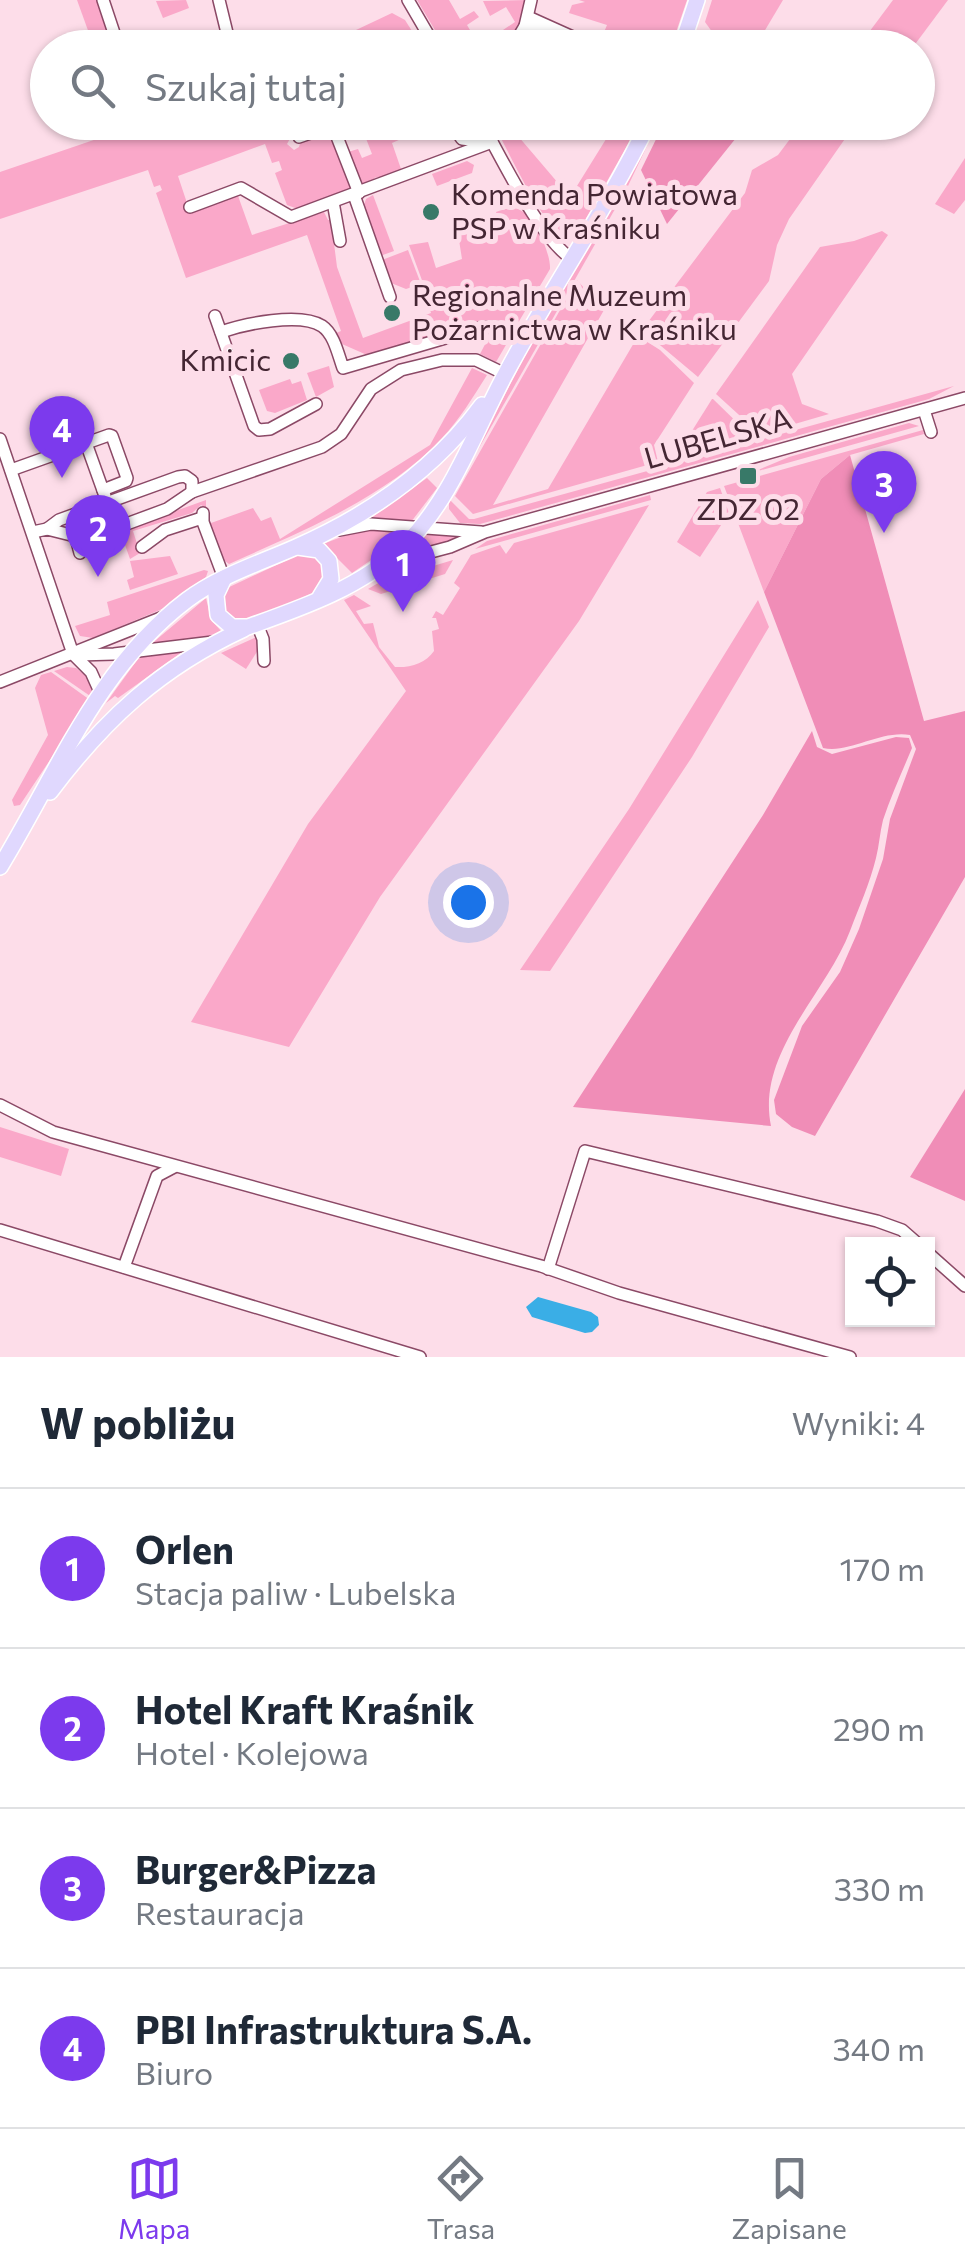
<!DOCTYPE html>
<html lang="pl">
<head>
<meta charset="utf-8">
<style>
  :root { --surface:#fff; --page:#f2f2f3; --text:#1f2937; --muted:#747a83; --line:#e0e1e3; --accent:#7c3aed }
  body { margin:0; font-family:Commissioner,sans-serif; background:var(--page); color:var(--text) }
  .controls { position:absolute; right:30px; bottom:30px; display:grid; overflow:hidden; border-radius:0px; box-shadow:0 2px 8px #0004 }
  .controls button { width:90px; height:90px; display:grid; place-items:center; padding:0; border:0; border-bottom:2px solid var(--line); background:var(--surface); color:var(--text); font:50px sans-serif }
  .you { position:absolute; left:468px; top:902px; width:35px; height:35px; margin:-25px; border:8px solid #fff; border-radius:50%; background:#1a73e8; box-shadow:0 0 0 15px #1a73e833 }
  .badge { display:grid; place-items:center; width:65px; height:65px; border-radius:50%; background:var(--accent); color:#fff; font-size:32px; font-weight:700 }
  .pin { position:absolute; translate:-50% -82px; filter:drop-shadow(0 2px 5px #0008) }
  .pin::after { content:''; position:absolute; top:52px; width:35px; height:30px; background:inherit; clip-path:polygon(0 0,100% 0,50% 100%) }
  .list { margin:0; padding:0; list-style:none }
  h2 { display:flex; justify-content:space-between; align-items:center; height:130px; margin:0; padding:0 40px; font-size:42px }
  h2 small { font-size:32px; font-weight:400; color:var(--muted) }
  .list li { display:grid; grid-template-columns:65px 1fr auto; gap:30px; align-items:center; box-sizing:border-box; height:160px; padding:0 40px; border-top:2px solid var(--line) }
  .list b { display:block; font-size:38px; white-space:nowrap }
  .list p { margin:0; font-size:32px; white-space:nowrap; color:var(--muted) }
  .list em { font-size:32px; font-style:normal; color:var(--muted) }
  .icon { flex:none; width:55px; height:55px; fill:none; stroke:currentColor; stroke-width:2; stroke-linecap:round; stroke-linejoin:round }
  .map { position:relative; flex:none; width:965px; height:1357px; overflow:hidden }
  .search { position:absolute; background:var(--surface); box-shadow:0 2px 8px #0004; left:30px; right:30px; top:30px; height:110px; display:flex; align-items:center; gap:25px; box-sizing:border-box; padding:0 35px; border-radius:55px; color:var(--muted); font-size:38px }
  .sheet { height:770px; background:var(--surface) }
  nav { display:flex; justify-content:space-around; align-items:center; box-sizing:border-box; height:140px; border-top:2px solid var(--line); background:var(--surface); font-size:28px; color:var(--muted) }
  nav a { display:grid; justify-items:center; gap:5px }
  nav .on { color:var(--accent) }
  .map>svg:first-child { display:block }
</style>
</head>
<body>
<div class="map">
<svg width="965" height="1357" viewBox="0 0 965 1357">
  <rect width="100%" height="100%" fill="#fddde9"/>
  <g fill="#faa8c9">
    <path d="M77 0H100L115 47H94Z"/>
    <path d="M186 0 189 8 163 18 156 1Z"/>
    <path d="M417 0H449L460 19 474 11 479 17 467 25 480 47H445Z"/>
    <path d="M528 0 524 17 508 44 500 32 515 22 506 7 490 16 483 1Z"/>
    <path d="M579 0H687L671 47H628L602 37 607 25 569 13 572 5 585 2Z"/>
    <path d="M712 0H783L755 47H723L705 22Z"/>
    <path d="M893 0H948L913 47H858Z"/>
    <path d="M392 13 405 20 422 47H320Z"/>
    <path d="M121 123H327L292 135 287 144 294 150 299 147 301 140 324 132 332 134 352 188 298 209 287 205 275 173 282 170 279 161 272 163 265 144 178 176 189 209 237 193 252 235 324 212 328 220H331L337 267 363 338 431 313 428 303 430 302 409 245 428 242 436 268 462 259 459 240 452 228 466 223 470 230 498 219 496 212C504 209 512 206 520 210 535 217 551 254 550 269L518 323H485L367 355 342 344 334 334 341 331 307 235 186 278 156 193 162 190 160 185 154 187 148 170 0 219V172L123 130Z"/>
    <path d="M360 123H395L401 139 392 143 401 169 427 161 379 180 378 177 374 178V182L362 186 348 152 358 149 362 158 372 154Z"/>
    <path d="M493 123H507L564 190 572 194 616 123H640L580 229 565 237C542 226 507 148 493 123Z"/>
    <path d="M658 123 627 188 458 485 527 352Z"/>
    <path d="M802 123H856L789 219 777 245 769 281 698 377 642 330 745 193 752 170 778 155Z"/>
    <path d="M965 158V200L954 214 935 204Z"/>
    <path d="M467 161 474 165 472 173 437 186 432 174Z"/>
    <path d="M373 195 394 251 380 256 363 208 366 199Z"/>
    <path d="M882 231 888 235 792 374 802 404 829 414 760 434 716 394 820 247 854 241Z"/>
    <path d="M408 250 421 284 406 289 391 283 382 260Z"/>
    <path d="M577 280 604 310 493 505 548 489 638 336 660 350 694 383 654 445 658 462 473 514 455 496Z"/>
    <path d="M492 331 510 338 496 362 480 354Z"/>
    <path d="M329 366 334 387 316 397 307 373Z"/>
    <path d="M472 368 487 375C473 397 460 419 442 438 386 498 302 531 229 564L221 558 208 520 211 523 253 508 261 521 271 517 280 539 430 445Z"/>
    <path d="M290 379 292 384 301 381 307 400 275 413 267 411 259 390Z"/>
    <path d="M954 386 929 399 480 524 460 523 449 509V499L469 519H474Z"/>
    <path d="M713 399 752 437 675 458 712 399Z"/>
    <path d="M909 423 919 426 751 473 789 457Z"/>
    <path d="M923 430 924 434 850 455 821 479 764 592 724 486Z"/>
    <path d="M427 478 437 488 411 522 368 520Z"/>
    <path d="M720 488 729 513 700 557 677 542 707 492Z"/>
    <path d="M650 495 651 500 475 549 487 541Z"/>
    <path d="M206 500V508L201 505 192 513 133 531 140 553 130 559 120 531Z"/>
    <path d="M649 505 579 621 380 897 289 1047 191 1022 308 824 406 691 344 600 354 595 371 606 356 611 364 624 373 623 379 647 395 667C410 668 426 663 434 651L432 631 439 629 436 618H432L436 611 443 615 460 588 454 583 471 555 500 545 506 554 514 543Z"/>
    <path d="M362 529H388L402 532 380 554 352 573 323 544Z"/>
    <path d="M420 533 466 537 399 557Z"/>
    <path d="M300 554 320 559 326 572 319 590C301 598 254 624 236 621 227 618 225 610 221 603L225 589Z"/>
    <path d="M170 556 178 574 130 590 127 580 134 577 130 561Z"/>
    <path d="M453 560 445 574 381 594 368 589 380 582Z"/>
    <path d="M204 570 208 571 206 577 167 607 93 638 80 636 75 626 110 615 107 602Z"/>
    <path d="M206 598 211 620 222 632 206 638 150 645Z"/>
    <path d="M758 600 769 627 692 757 550 971 520 970 629 809Z"/>
    <path d="M259 636 260 647 246 669 221 653Z"/>
    <path d="M182 652 118 698 115 696 106 703 140 656Z"/>
    <path d="M67 667 76 668 90 679 93 698 54 671Z"/>
    <path d="M51 672 90 700 20 805 14 806 12 800 48 735 35 688 41 675Z"/>
    <path d="M0 1127 69 1149 61 1176 0 1157Z"/>
  </g>
  <g fill="#f08db7">
    <path d="M664 123H748L667 224 641 170Z"/>
    <path d="M850 455 924 721 965 711V877L815 1136 792 1127 776 1114 774 1100 802 1026 840 972 859 929 883 859 890 819 916 749 910 735C880 730 849 754 823 748L764 592 821 479Z"/>
    <path d="M812 731 817 747 832 754 896 737 909 738 912 748C902 772 891 796 883 820 880 832 879 846 876 858 870 883 859 907 850 931 826 994 756 1053 771 1126L573 1107 763 815Z"/>
    <path d="M965 1089V1201L910 1177Z"/>
  </g>
  <path fill="#3aaee6" d="M538 1297 591 1312 598 1317 599 1325 592 1332 585 1333 532 1317 526 1307Z"/>
  <g fill="none" stroke-linecap="round" stroke-linejoin="round">
    <g stroke="#8b4966" stroke-width="14">
      <g id="minor">
        <path d="M103 0 119 48"/>
        <path d="M219 0 229 41 223 48"/>
        <path d="M408 0 436 48"/>
        <path d="M528 17 597 48"/>
        <path d="M525 26 547 37"/>
        <path d="M512 48 525 26 531 0"/>
        <path d="M450 122 462 139 488 142"/>
        <path d="M481 122C502 158 539 238 572 259"/>
        <path d="M299 137 325 128 334 129 359 193"/>
        <path d="M354 195 390 297"/>
        <path d="M333 202 340 241"/>
        <path d="M190 207 241 188 291 217 492 142"/>
        <path d="M215 316 254 426 259 430 270 429 316 404"/>
        <path d="M221 332C244 324 300 312 322 326 334 334 338 354 343 368L483 327 502 328 526 338"/>
        <path d="M924 410 931 432"/>
        <path d="M0 439 73 654 91 672 100 692"/>
        <path d="M86 443 105 496"/>
        <path d="M11 470 109 435 112 436 127 478 126 481 103 490"/>
        <path d="M203 513V522L224 578"/>
        <path d="M47 529 59 520 178 477 185 476 192 481V492"/>
        <path d="M340 530 371 524 481 532"/>
        <path d="M33 532 47 529 71 535 113 529 167 509 192 492 322 447 341 434 371 389 401 370 442 360H476L505 374"/>
        <path d="M75 534 80 553"/>
        <path d="M142 547 165 530 202 518"/>
        <path d="M382 565 450 547 485 532 965 398"/>
        <path d="M257 624 263 639 264 661"/>
        <path d="M78 655 114 654 213 642"/>
        <path d="M0 682 163 617"/>
        <path d="M0 1105 53 1132 541 1266 619 1293 850 1357"/>
        <path d="M0 1230 420 1357"/>
        <path d="M928 1253 965 1286"/>
        <path d="M124 1267 157 1176 174 1167"/>
        <path d="M548 1269 585 1151 877 1221 902 1230 918 1244"/>
      </g>
    </g>
    <g stroke="#fff" stroke-width="18">
      <g id="major">
        <path d="M681 48 697 0"/>
        <path d="M298 547 319 550 329 561 331 579 320 597"/>
        <path d="M224 578 216 595 218 615 232 627H248C301 608 360 588 402 548 452 500 474 432 506 373 551 288 607 209 649 122"/>
        <path d="M50 792C105 719 160 668 244 629"/>
        <path d="M0 867C57 774 97 668 187 600 219 576 260 563 296 547 369 515 435 469 482 405"/>
      </g>
    </g>
    <use href="#minor" stroke="#fff" stroke-width="11"/>
    <use href="#major" stroke="#e0d8fe" stroke-width="15"/>
  </g>
  <g fill="#387968" stroke="#fddde9" stroke-width="4">
    <circle cx="431" cy="212" r="10"/>
    <circle cx="392" cy="313" r="10"/>
    <circle cx="291" cy="361" r="10"/>
    <rect x="738" y="466" width="20" height="20" rx="5"/>
  </g>
  <g text-anchor="middle" stroke-width="10" stroke-linejoin="round" paint-order="stroke">
    <g font-size="30" fill="#442633" stroke="#fddde9" text-anchor="start">
      <text x="451" y="205">Komenda Powiatowa<tspan x="451" dy="34">PSP w Kraśniku</tspan></text>
      <text x="412" y="306">Regionalne Muzeum<tspan x="412" dy="34">Pożarnictwa w Kraśniku</tspan></text>
      <text x="271" y="371" text-anchor="end">Kmicic</text>
      <text x="748" y="520" text-anchor="middle">ZDZ 02</text>
    </g>
    <g font-size="30" fill="#442633" stroke="#fddde9">
      <text transform="translate(718 439) rotate(-16)" y="10">LUBELSKA</text>
    </g>
  </g>
</svg>
<div class="controls">
<button><svg class="icon" aria-label="locate" viewBox="0 0 24 24"><circle cx="12" cy="12" r="6"/><path d="M12 2v4M12 18v4M2 12h4M18 12h4"/></svg></button>
</div>
<div class="you"></div>
<div class="pin badge" style="left:403px;top:612px">1</div>
<div class="pin badge" style="left:98px;top:577px">2</div>
<div class="pin badge" style="left:884px;top:533px">3</div>
<div class="pin badge" style="left:62px;top:478px">4</div>
<div class="search"><svg class="icon" aria-label="search" viewBox="0 0 24 24"><circle cx="10" cy="10" r="6"/><path d="M15 15l6 6"/></svg>Szukaj tutaj</div>
</div>
<section class="sheet">
<h2>W pobliżu<small>Wyniki: 4</small></h2>
<ul class="list">
<li><span class="badge">1</span><div><b>Orlen</b><p>Stacja paliw · Lubelska</p></div><em>170 m</em></li>
<li><span class="badge">2</span><div><b>Hotel Kraft Kraśnik</b><p>Hotel · Kolejowa</p></div><em>290 m</em></li>
<li><span class="badge">3</span><div><b>Burger&amp;Pizza</b><p>Restauracja</p></div><em>330 m</em></li>
<li><span class="badge">4</span><div><b>PBI Infrastruktura S.A.</b><p>Biuro</p></div><em>340 m</em></li>
</ul>
</section>
<nav>
<a class="on"><svg class="icon" aria-label="map" viewBox="0 0 24 24"><path d="M3 6l6-2 6 2 6-2v14l-6 2-6-2-6 2zM9 4v14M15 6v14"/></svg>Mapa</a>
<a><svg class="icon" aria-label="directions" viewBox="0 0 24 24"><path d="M12 3l9 9-9 9-9-9zM9 14v-3h6M13 9l2 2-2 2"/></svg>Trasa</a>
<a><svg class="icon" aria-label="saved" viewBox="0 0 24 24"><path d="M7 4h10v16l-5-4-5 4z"/></svg>Zapisane</a>
</nav>
</body>
</html>
